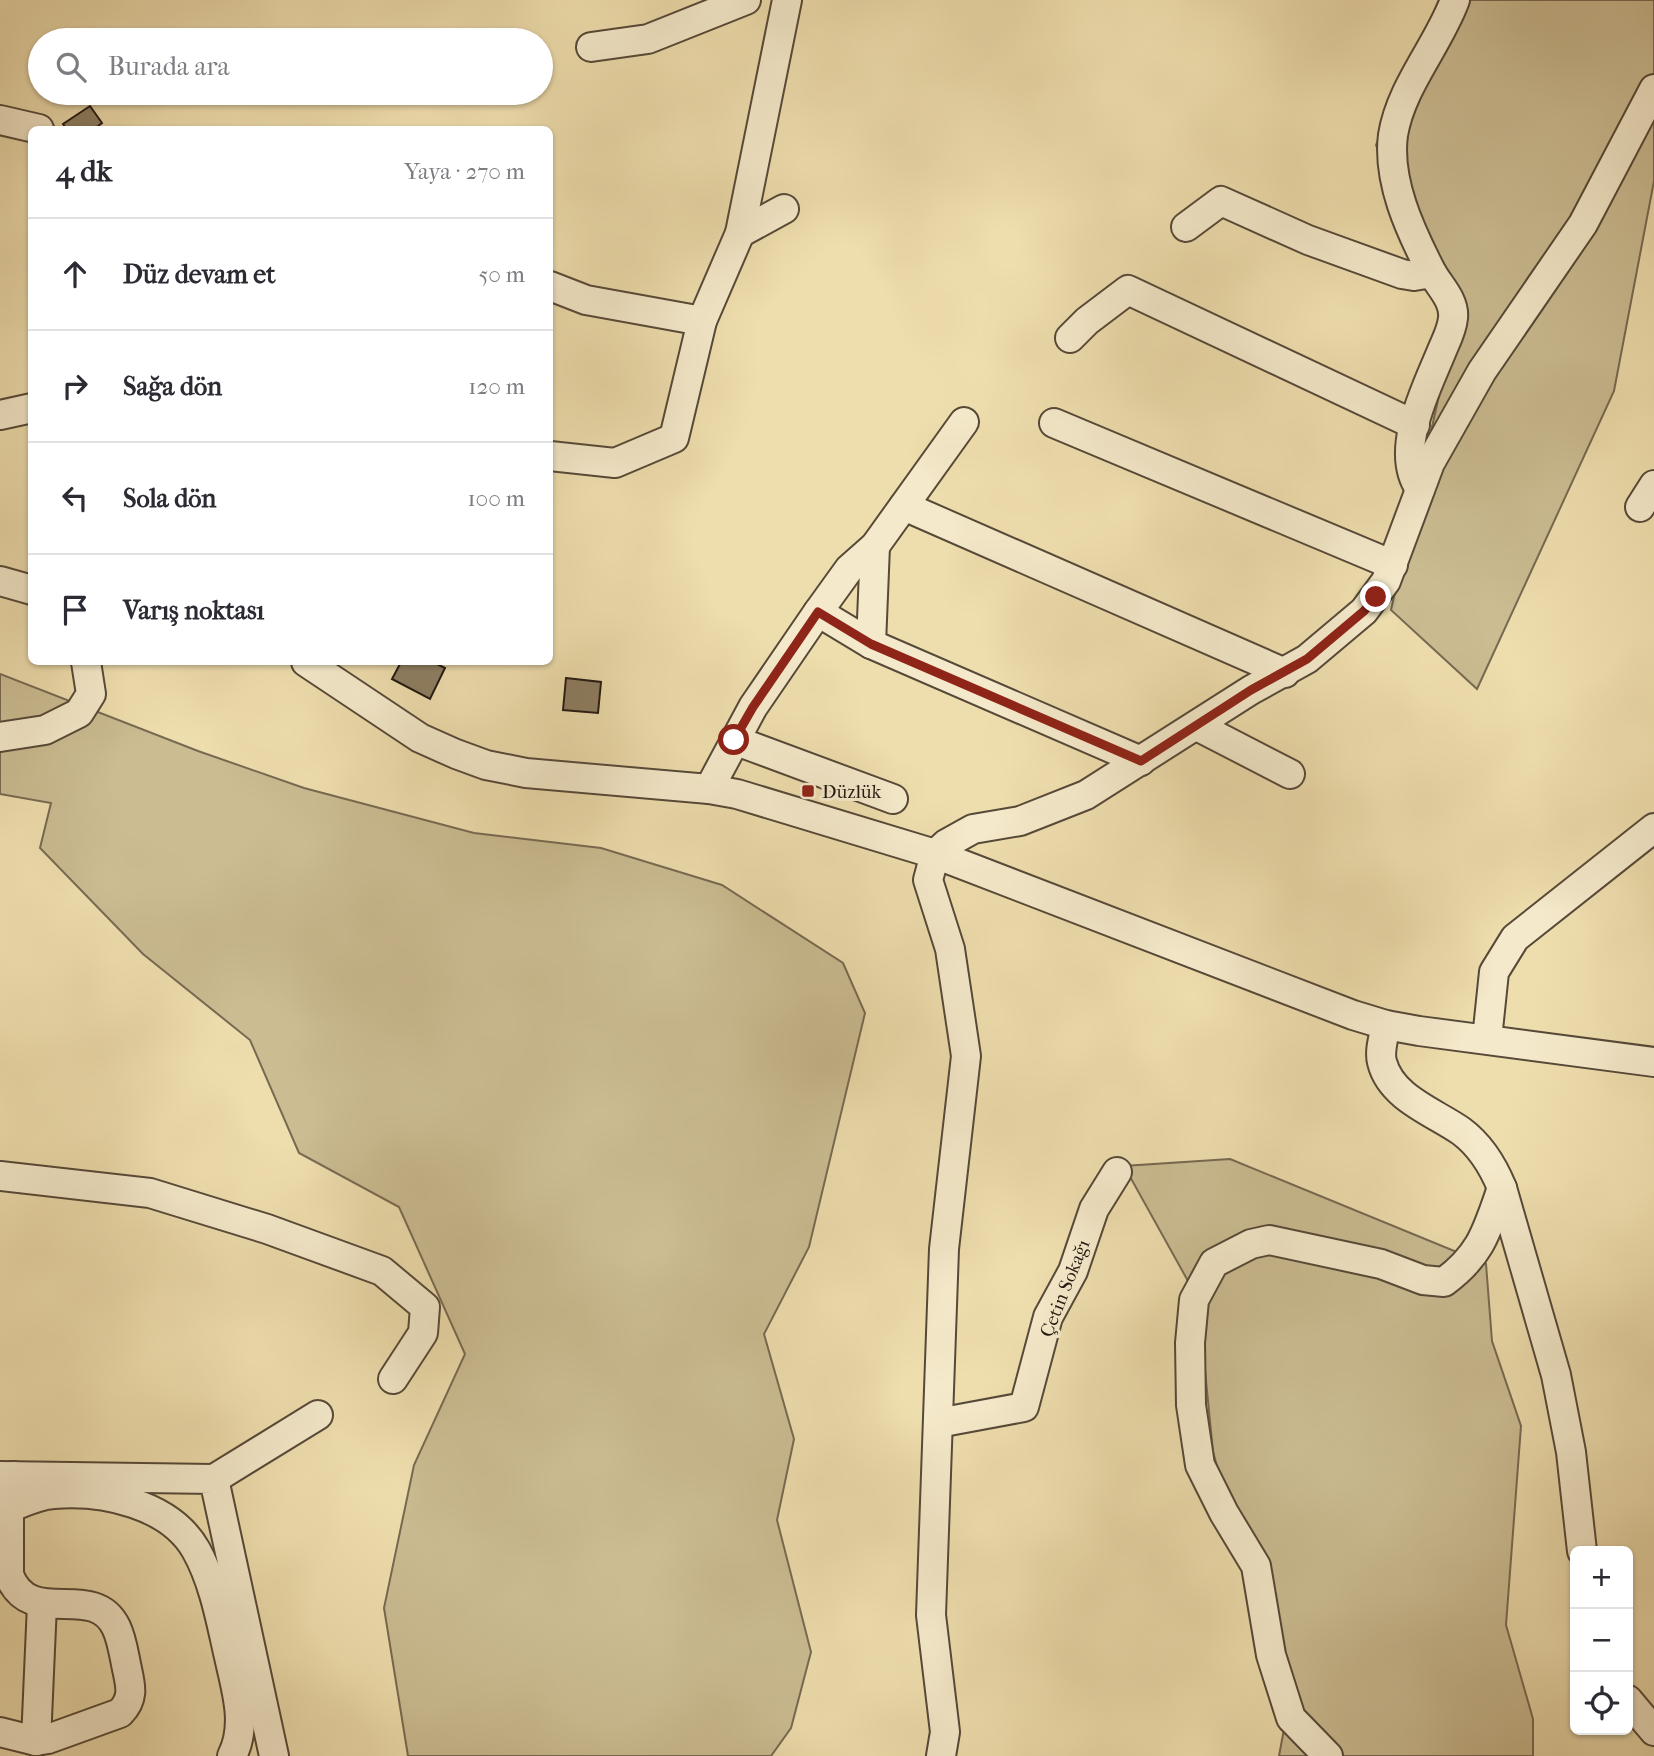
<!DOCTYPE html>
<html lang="tr">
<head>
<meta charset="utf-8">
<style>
  :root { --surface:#fff; --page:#f2f2f3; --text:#2b2b33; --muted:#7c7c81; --line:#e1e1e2 }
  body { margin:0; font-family:"IM FELL French Canon",serif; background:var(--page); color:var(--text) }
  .controls { position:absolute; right:21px; bottom:21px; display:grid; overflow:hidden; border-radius:10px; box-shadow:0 2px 5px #0004 }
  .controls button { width:63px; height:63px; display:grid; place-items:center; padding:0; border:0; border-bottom:2px solid var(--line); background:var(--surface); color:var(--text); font:35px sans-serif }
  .stop { position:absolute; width:21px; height:21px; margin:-16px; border:5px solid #8f2418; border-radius:50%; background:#fff }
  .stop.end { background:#8f2418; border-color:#fff; box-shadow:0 2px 7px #0008 }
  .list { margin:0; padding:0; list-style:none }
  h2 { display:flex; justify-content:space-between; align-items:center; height:91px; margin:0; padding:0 28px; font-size:30px }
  h2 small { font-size:23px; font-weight:400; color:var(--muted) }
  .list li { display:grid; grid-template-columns:46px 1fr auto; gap:21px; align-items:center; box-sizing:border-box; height:112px; padding:0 28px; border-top:2px solid var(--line) }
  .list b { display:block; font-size:26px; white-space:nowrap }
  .list em { font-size:23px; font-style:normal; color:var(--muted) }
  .icon { flex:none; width:38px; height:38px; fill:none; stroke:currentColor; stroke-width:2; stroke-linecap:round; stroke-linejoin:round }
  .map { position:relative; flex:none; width:1654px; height:1756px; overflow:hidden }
  .search { position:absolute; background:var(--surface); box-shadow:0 2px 5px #0004; left:28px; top:28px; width:525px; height:77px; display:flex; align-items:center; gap:18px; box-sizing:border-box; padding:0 24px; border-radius:38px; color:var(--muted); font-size:26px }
  .panel { position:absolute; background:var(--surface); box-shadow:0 2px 5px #0004; left:28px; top:126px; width:525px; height:539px; border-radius:10px }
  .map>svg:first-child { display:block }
</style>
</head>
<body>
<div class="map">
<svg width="1654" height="1756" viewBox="0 0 1654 1756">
  <rect width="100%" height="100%" fill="#eeddad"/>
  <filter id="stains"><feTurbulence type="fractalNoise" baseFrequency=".00286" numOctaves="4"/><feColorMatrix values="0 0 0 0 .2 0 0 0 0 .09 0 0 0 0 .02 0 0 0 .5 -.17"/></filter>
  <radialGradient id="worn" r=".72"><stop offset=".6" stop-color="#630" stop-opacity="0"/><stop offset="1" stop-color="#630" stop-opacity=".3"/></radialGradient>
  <g fill="#cbbc92" stroke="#776a52" stroke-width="2">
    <path d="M1439 0H1654V181L1614 391 1477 689 1391 610 1451 342 1376 145Z"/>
    <path d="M0 674 198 751 304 788 474 833 601 848 722 885 843 963 865 1013 809 1247 764 1334 794 1439 777 1520 811 1652 791 1728 771 1756H408L384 1608 414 1465 465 1354 399 1207 299 1153 250 1040 143 954 40 848 51 803 0 794Z"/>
    <path d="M1230 1159 1486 1264 1492 1341 1521 1426 1506 1625 1533 1719V1756H1279L1287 1713 1213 1452 1198 1299 1124 1166Z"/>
  </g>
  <g fill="#8d7e62" stroke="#231811" stroke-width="2">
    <path d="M90 106 102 123 93 130H67L63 124Z"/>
    <path d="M401 662H433L445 668 430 699 392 679Z"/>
    <path d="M566 678 601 682 598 713 563 710Z"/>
  </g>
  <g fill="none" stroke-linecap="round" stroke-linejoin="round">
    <g stroke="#564938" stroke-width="32">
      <g id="minor">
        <path d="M591 47 648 39 746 0"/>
        <path d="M0 120 39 129"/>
        <path d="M1186 227 1221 201 1308 240 1402 274 1414 276 1432 273"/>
        <path d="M740 233 784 209"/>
        <path d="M550 286 586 300 702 321"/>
        <path d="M1070 338 1087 321 1128 290 1415 425"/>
        <path d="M0 415 32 408"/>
        <path d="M1054 423 1393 565"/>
        <path d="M550 456 615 463 674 438 702 321 740 233 787 0"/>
        <path d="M1420 489C1393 450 1427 388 1443 348 1447 339 1452 329 1453 318 1455 300 1439 286 1431 271 1410 230 1387 181 1393 135 1401 86 1438 46 1455 0"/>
        <path d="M904 506 1285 673"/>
        <path d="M1640 507 1654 485"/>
        <path d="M0 581 32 590"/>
        <path d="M818 612 871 644 1141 761"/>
        <path d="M871 644 875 546"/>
        <path d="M306 662 420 738 456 754 486 765 526 773 709 789 737 794 935 854 1353 1015 1386 1025 1419 1031 1654 1062"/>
        <path d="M1197 726 1290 774"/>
        <path d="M0 737 45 730 79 713 91 694 86 662"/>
        <path d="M734 740 893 799"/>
        <path d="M709 789 753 707 818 612 849 569 875 546 964 422"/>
        <path d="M1386 1025C1384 1036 1379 1051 1382 1062 1391 1098 1434 1112 1461 1131 1480 1145 1493 1166 1502 1188L1556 1375 1571 1452 1582 1551"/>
        <path d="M1487 1039 1494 972 1515 938 1654 828"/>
        <path d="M0 1176 150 1193 267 1229 382 1271 425 1307 423 1333 393 1379"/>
        <path d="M938 1423 1024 1407 1048 1317 1073 1271 1094 1209 1117 1172"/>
        <path d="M0 1476 214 1479 274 1756"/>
        <path d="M214 1479 318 1415"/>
        <path d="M9 1508C24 1502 38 1495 54 1494 103 1490 170 1504 196 1550 214 1582 221 1622 229 1657 236 1689 248 1725 232 1756"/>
        <path d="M1628 1700 1654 1731"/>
        <path d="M0 1732 36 1741 48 1739 120 1713C134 1699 131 1687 127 1669 124 1655 122 1639 116 1627 93 1580 30 1630 9 1575V1508L13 1476"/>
        <path d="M36 1741 42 1604"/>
        <path d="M941 1756 945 1732 931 1615 944 1249 966 1056 950 949 928 880 935 854 946 844 973 829 1020 821 1086 795 1251 690 1307 659 1364 611 1386 581 1430 463 1482 371 1583 224 1654 89"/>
        <path d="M1328 1756 1291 1718 1271 1655 1256 1566 1224 1513 1200 1465 1191 1405 1190 1343 1194 1300 1214 1263 1251 1244 1269 1240 1381 1264 1423 1280 1444 1282C1482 1254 1487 1230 1502 1188"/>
      </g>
    </g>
    <use href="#minor" stroke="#f4e9ca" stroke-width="28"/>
  </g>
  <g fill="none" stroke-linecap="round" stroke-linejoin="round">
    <path stroke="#8f2418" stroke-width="9" d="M734 740 753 707 818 612 871 644 1141 761 1251 690 1307 659 1364 611 1376 597"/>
  </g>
  <rect fill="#8f2418" stroke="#f4e9ca" stroke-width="2.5" x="801" y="784" width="14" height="14" rx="3.5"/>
  <g text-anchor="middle" stroke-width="6" stroke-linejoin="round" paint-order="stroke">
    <g font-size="19" fill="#231811" stroke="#f4e9ca" text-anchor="start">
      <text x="822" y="798">Düzlük</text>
    </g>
    <g font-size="19" fill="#231811" stroke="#f4e9ca">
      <text transform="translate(1064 1288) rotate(-68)" y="7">Çetin Sokağı</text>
    </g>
  </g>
  <rect width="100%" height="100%" filter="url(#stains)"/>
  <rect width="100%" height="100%" fill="url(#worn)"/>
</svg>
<div class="controls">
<button>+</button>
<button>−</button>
<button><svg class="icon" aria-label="locate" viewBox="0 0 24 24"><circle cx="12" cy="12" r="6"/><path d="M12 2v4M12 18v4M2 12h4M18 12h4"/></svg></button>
</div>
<div class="stop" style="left:734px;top:740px"></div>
<div class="stop end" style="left:1376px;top:597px"></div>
<div class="search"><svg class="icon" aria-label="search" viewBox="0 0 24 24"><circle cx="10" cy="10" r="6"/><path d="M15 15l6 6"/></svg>Burada ara</div>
<section class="panel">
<h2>4 dk<small>Yaya · 270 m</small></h2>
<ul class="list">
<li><svg class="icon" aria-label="ahead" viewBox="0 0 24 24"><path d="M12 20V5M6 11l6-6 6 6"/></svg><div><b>Düz devam et</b></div><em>50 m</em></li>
<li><svg class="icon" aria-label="right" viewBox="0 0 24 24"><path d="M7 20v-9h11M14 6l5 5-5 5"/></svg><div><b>Sağa dön</b></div><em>120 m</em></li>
<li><svg class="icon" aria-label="left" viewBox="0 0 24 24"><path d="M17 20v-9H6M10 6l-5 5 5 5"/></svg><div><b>Sola dön</b></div><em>100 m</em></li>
<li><svg class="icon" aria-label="arrive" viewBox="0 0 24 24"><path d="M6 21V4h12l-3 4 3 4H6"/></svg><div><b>Varış noktası</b></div></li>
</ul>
</section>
</div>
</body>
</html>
